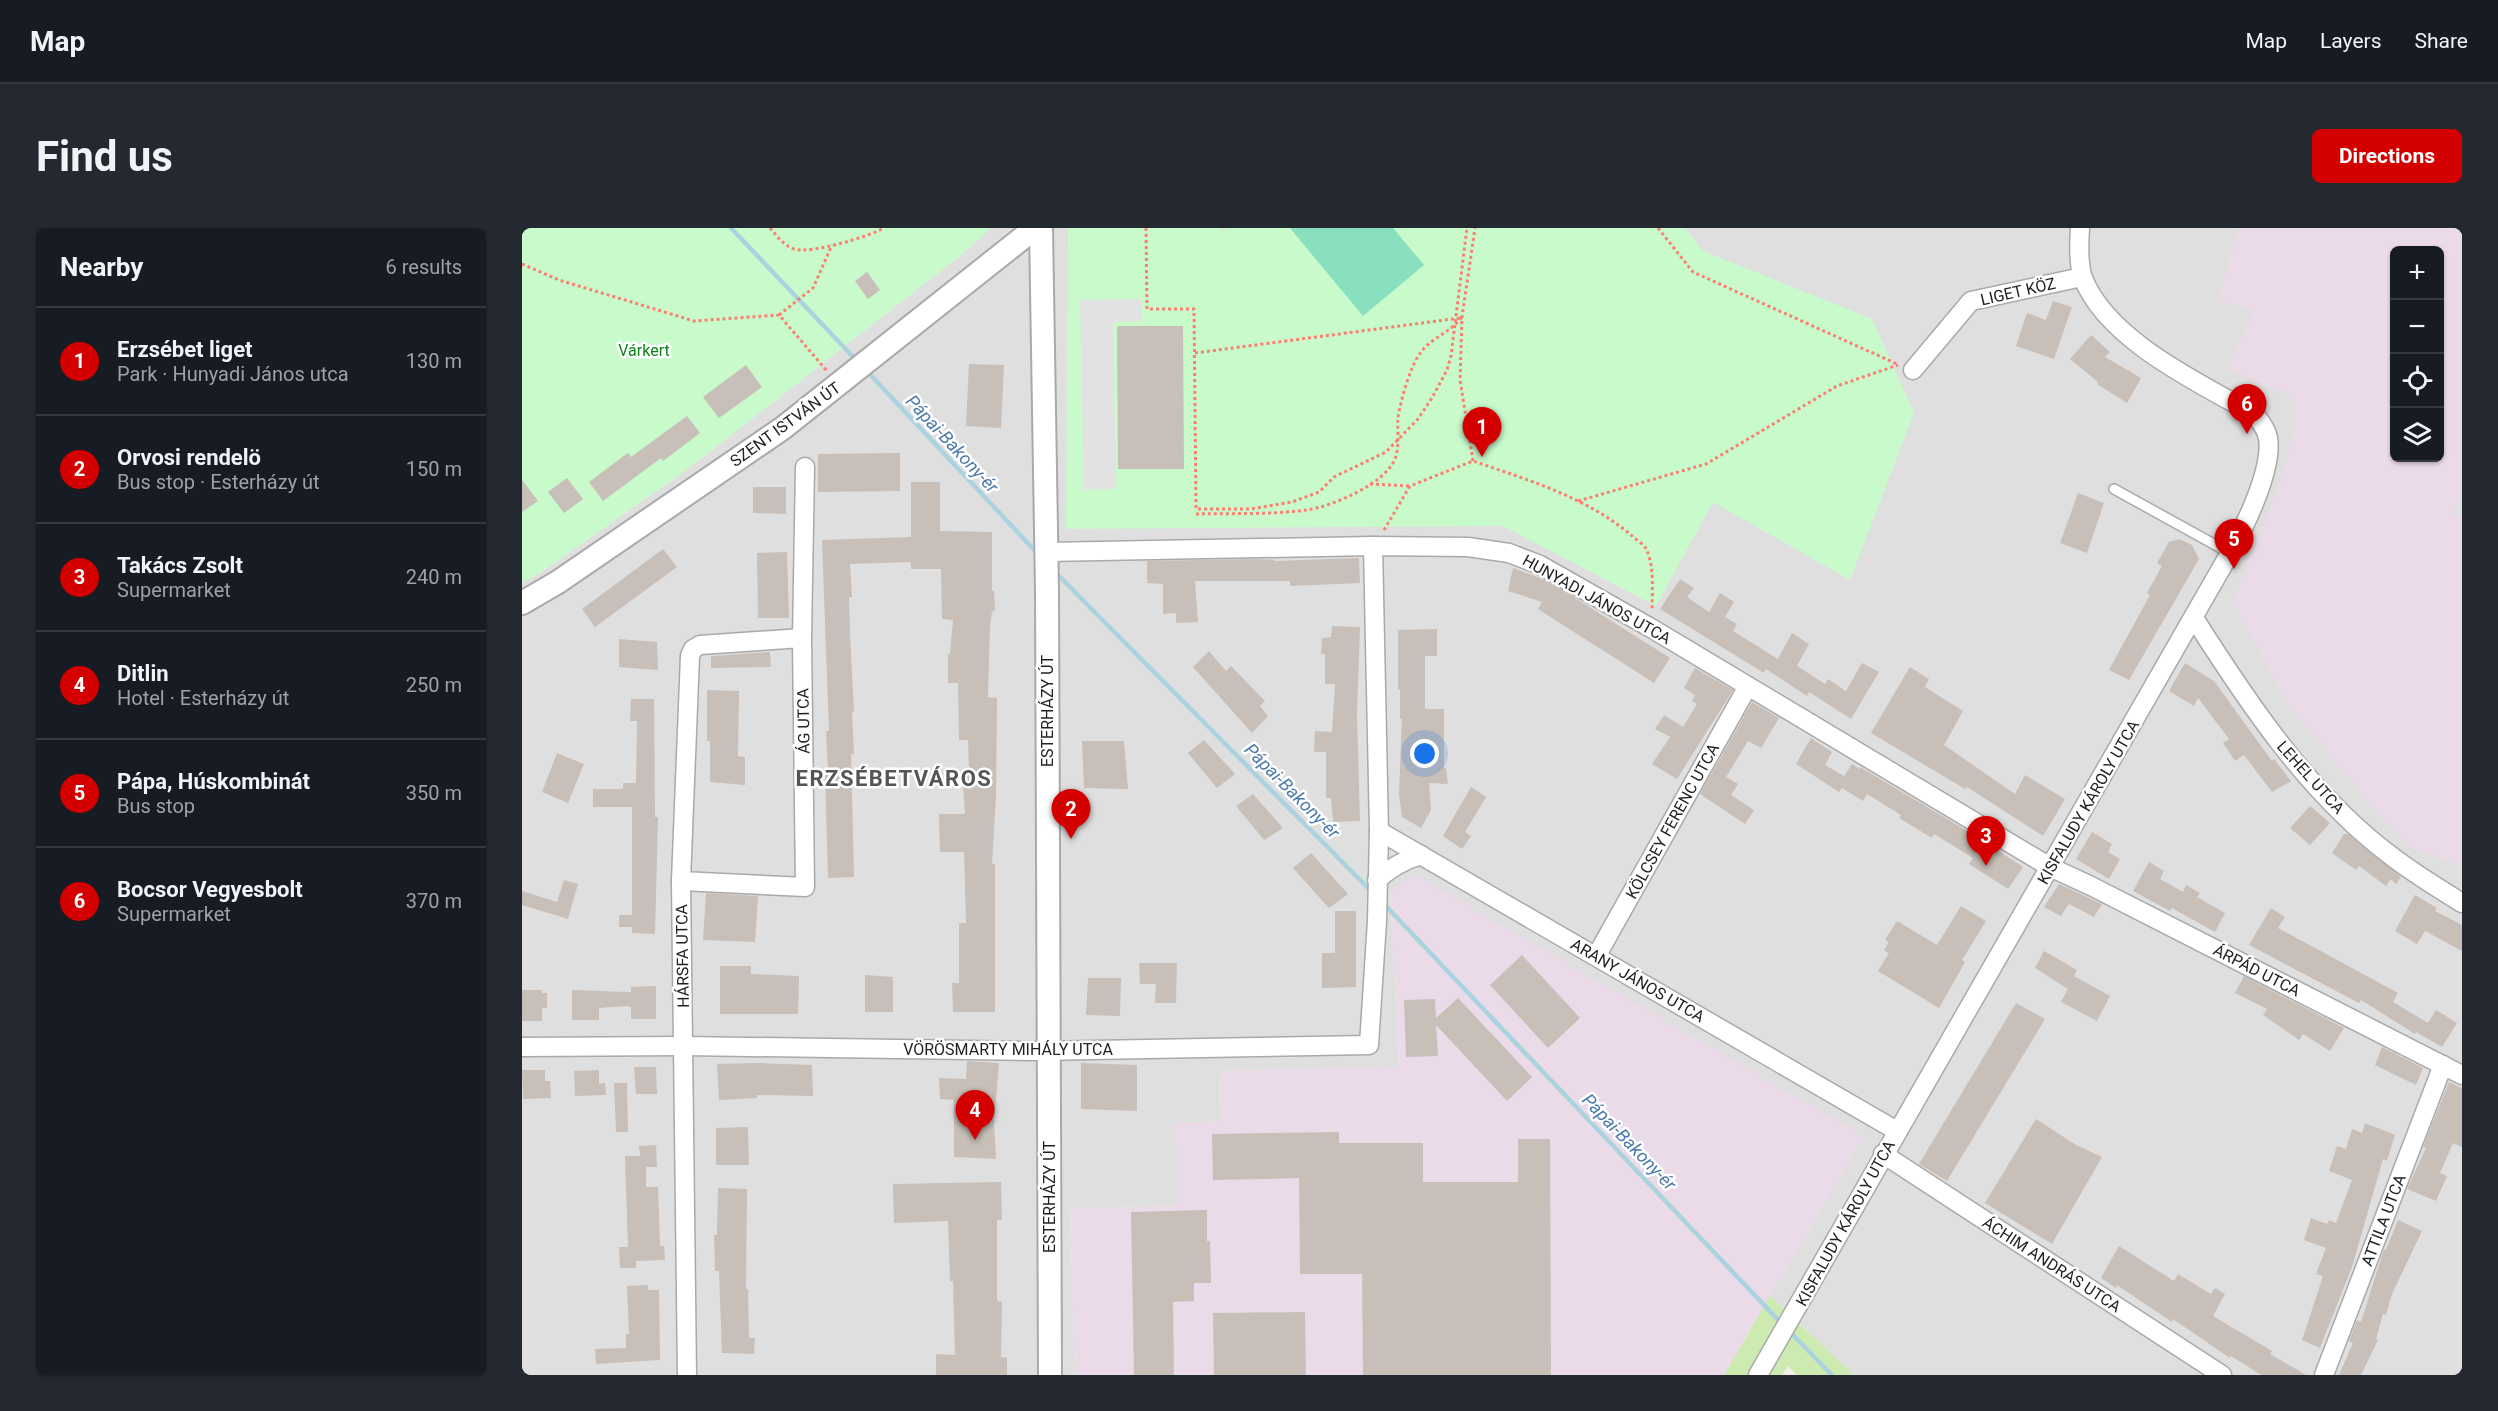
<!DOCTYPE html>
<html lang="en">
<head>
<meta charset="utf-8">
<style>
  :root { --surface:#171b24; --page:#242831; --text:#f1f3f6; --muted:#9ea1a6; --line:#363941; --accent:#d40000 }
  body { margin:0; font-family:Roboto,sans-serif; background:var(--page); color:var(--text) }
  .controls { position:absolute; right:18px; top:18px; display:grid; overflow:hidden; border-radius:9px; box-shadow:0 2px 4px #0004 }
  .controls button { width:54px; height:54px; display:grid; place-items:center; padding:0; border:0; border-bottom:2px solid var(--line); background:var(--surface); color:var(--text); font:30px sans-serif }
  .you { position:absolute; left:903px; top:526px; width:21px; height:21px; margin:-15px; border:4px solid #fff; border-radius:50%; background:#1a73e8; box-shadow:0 0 0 9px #1a73e833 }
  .badge { display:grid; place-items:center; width:39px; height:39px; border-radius:50%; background:var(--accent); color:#fff; font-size:20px; font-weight:700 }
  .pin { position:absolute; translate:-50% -50px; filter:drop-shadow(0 2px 3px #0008) }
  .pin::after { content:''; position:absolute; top:32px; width:21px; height:18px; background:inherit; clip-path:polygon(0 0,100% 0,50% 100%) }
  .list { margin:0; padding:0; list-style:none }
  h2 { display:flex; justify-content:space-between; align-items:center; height:78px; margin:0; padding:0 24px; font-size:26px }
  h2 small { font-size:20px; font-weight:400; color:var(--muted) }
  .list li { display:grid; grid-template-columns:39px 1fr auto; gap:18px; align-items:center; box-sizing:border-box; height:108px; padding:0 24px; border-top:2px solid var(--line) }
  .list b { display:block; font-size:22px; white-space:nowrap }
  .list p { margin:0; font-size:20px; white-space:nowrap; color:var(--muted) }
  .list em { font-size:20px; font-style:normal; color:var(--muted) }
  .icon { flex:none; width:33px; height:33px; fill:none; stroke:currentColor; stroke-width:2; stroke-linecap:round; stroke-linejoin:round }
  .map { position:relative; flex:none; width:1940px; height:1147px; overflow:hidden; border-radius:9px }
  header { display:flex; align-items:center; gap:36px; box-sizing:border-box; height:84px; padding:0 30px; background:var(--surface); border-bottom:2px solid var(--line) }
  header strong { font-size:28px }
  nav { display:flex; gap:33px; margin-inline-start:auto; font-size:21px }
  .intro { display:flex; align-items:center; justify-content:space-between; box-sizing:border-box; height:144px; padding:0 36px }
  h1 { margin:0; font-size:42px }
  .button { padding:15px 27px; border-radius:9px; background:var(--accent); color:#fff; font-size:21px; font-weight:700 }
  main { display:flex; gap:36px; padding:0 36px }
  aside { flex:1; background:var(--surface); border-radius:9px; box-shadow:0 2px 4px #0004 }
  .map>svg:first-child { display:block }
</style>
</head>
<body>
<header>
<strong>Map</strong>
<nav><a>Map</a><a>Layers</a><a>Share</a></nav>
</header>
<div class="intro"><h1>Find us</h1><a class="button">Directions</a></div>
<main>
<aside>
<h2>Nearby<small>6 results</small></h2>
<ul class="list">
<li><span class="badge">1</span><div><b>Erzsébet liget</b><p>Park · Hunyadi János utca</p></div><em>130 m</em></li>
<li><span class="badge">2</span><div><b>Orvosi rendelö</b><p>Bus stop · Esterházy út</p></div><em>150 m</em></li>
<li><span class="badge">3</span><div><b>Takács Zsolt</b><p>Supermarket</p></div><em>240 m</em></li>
<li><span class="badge">4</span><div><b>Ditlin</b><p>Hotel · Esterházy út</p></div><em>250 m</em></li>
<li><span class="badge">5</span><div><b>Pápa, Húskombinát</b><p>Bus stop</p></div><em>350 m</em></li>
<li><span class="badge">6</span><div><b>Bocsor Vegyesbolt</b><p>Supermarket</p></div><em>370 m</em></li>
</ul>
</aside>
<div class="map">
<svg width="1940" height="1147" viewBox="0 0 1940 1147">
  <rect width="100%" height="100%" fill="#f2efe9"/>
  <path fill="#e0dfdf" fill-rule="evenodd" d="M469 0H1940V1147H1332L1248 1068 1341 908 868 663 877 839 697 843 698 893 654 895 657 978 548 981 553 1147H0V355L21 343 171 237 439 27ZM1872 22H1918V230H1872Z"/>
  <g fill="#ebdbe8" fill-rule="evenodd">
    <path d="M1717 0H1940V267L1930 283 1940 291V637L1888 619 1847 575 1765 475 1711 375 1758 254 1773 198 1772 170 1706 140 1731 84 1696 71ZM1918 22V230H1872V22Z"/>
    <path d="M893 647 1341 908 1202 1147H553L548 981 656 978 654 895 698 893 697 843 877 839 868 663Z"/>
  </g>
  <path fill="#cdebb0" d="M1248 1068 1332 1147H1275L1266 1138 1260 1147H1202Z"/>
  <g fill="#c8facc">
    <path d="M0 0H469L439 27 171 237 21 343 0 355Z"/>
    <path d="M546 0H698L701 3 704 0H1163L1181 23 1350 91 1392 185 1328 352 1191 274 1134 378 981 298 544 301Z"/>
  </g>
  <path fill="#88e0be" d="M768 0H871L902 37 841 88Z"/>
  <path fill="#e2e2e2" d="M619 71V93L591 94 594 261 562 262 558 72Z"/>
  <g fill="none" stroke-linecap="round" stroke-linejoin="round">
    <g stroke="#aad3df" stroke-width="4.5">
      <path d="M209 0 335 133"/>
      <path d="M343 141 516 326"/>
      <path d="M532 343 849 663"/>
      <path d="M861 675 1260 1096"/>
      <path d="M1266 1102 1310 1147"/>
    </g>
  </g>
  <g fill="#c7bfb8">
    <path d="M345 44 358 62 346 71 333 53Z"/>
    <path d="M1531 73 1550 79 1532 131 1494 118 1505 85 1524 92Z"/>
    <path d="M595 98H661L662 241H596Z"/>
    <path d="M1569 107 1588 124 1583 129 1619 150 1605 175 1575 156 1576 154 1548 131Z"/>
    <path d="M447 136 482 137 479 200 444 198Z"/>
    <path d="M224 137 240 159 197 190 181 169Z"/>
    <path d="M165 188 178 205 141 233 139 230 81 273 67 254 106 225 109 229Z"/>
    <path d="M378 225V263L296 264V226Z"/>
    <path d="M45 250 61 271 42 285 26 264Z"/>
    <path d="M0 252 16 273 0 284Z"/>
    <path d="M389 254H418V303L470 304V363H472L473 382 470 384 468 397 466 469 475 470 474 568 470 636H473V784H431L430 755H437V695H444L442 624H418L417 586H443L440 542H447L446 512H437L436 455H426V425L428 426 431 392 420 391 419 341H389V334L328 336 330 369H327L328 406 332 484H330L332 526H329L332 649 306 650 303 543H306L304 503H307L300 312 389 309Z"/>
    <path d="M231 259H264V286L231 285Z"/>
    <path d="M1556 265 1582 275 1565 325 1538 315Z"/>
    <path d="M1657 311 1670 317 1677 331 1607 452 1587 442 1628 367 1625 365 1640 338 1635 335 1647 314Z"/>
    <path d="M141 321 155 339 73 399 60 381Z"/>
    <path d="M265 324 267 390H236L235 325Z"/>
    <path d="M837 330 838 355 768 358V353H673L676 394 654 395V385L641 386V356L625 355V333L733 331 753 332V333Z"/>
    <path d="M991 340 1018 350 1042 363 1148 430 1132 455 1016 381 1020 374 986 363Z"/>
    <path d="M1158 351 1172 360 1165 369 1187 384 1198 365 1212 374 1203 389 1215 396 1211 403 1256 431 1270 405 1287 416 1275 438 1303 456 1306 451 1324 463 1340 435 1357 444 1329 491 1287 464 1285 468 1244 441 1242 445 1138 381Z"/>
    <path d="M810 398 838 399 835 485 838 593 811 594 809 570H804V524H792L793 503 810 504 813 456H803V426H799L800 410 809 409Z"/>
    <path d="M915 401V428H903V481H922V540H924L926 556 907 555 909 582 899 600 880 589 877 566 880 491H878V461L876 462V402Z"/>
    <path d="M97 411 135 414 136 442 97 439Z"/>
    <path d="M687 423 704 443 709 438 743 473 738 478 746 488 730 505 671 439Z"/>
    <path d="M248 424 249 439 189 440V428Z"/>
    <path d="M1663 435 1692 453 1750 533 1752 531 1769 553 1750 564 1722 527 1713 533 1701 515 1707 511 1676 470 1672 478 1647 463Z"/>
    <path d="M1388 439 1407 451 1403 459 1441 483 1422 517 1493 566 1503 547 1543 571 1521 608 1445 559 1443 561 1349 505Z"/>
    <path d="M1173 440 1211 462 1155 551 1130 536 1148 509 1133 501 1142 487 1161 499 1175 476 1170 473 1173 467 1162 460Z"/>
    <path d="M185 462 217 463 216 528 223 529V557L188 554V513H185Z"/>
    <path d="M109 471H132L133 589H136L133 706 110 705V699H97V687H110V579H71V561H101V555H114L115 493H108Z"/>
    <path d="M1230 474 1257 490 1239 520 1226 513 1204 549 1216 556 1209 567 1232 582 1223 596 1178 566Z"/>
    <path d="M1289 510 1310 524 1303 537 1322 548 1330 536 1337 541 1338 539 1457 610 1501 639 1486 661 1447 636 1451 630 1412 606 1410 610 1377 590 1379 587 1345 566 1341 573 1320 560 1317 564 1274 536Z"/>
    <path d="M682 512 713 546 695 560 666 525Z"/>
    <path d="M560 513H602L606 561 562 560Z"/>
    <path d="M35 525 62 536 46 575 20 564Z"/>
    <path d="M949 559 964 569 943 604 949 608 940 621 921 608Z"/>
    <path d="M731 566 761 600 742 612 714 578Z"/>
    <path d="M1788 578 1808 595 1788 617 1768 600Z"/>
    <path d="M1570 604 1590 616 1586 624 1598 631 1587 651 1554 631Z"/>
    <path d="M1822 606H1826L1879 649 1874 656 1869 651 1864 658 1837 638 1834 642 1810 625Z"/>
    <path d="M789 625 826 666 807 680 771 640Z"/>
    <path d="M1627 634 1642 643 1638 651 1661 664 1664 657 1678 665 1675 669 1703 685 1693 704 1650 680 1648 683 1611 663Z"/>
    <path d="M42 652 56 656 46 691 0 677V663L35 674Z"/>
    <path d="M1537 656 1580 676 1572 689 1547 676 1539 688 1522 679Z"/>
    <path d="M184 665 236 668 233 714 181 712Z"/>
    <path d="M1893 667 1915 680 1913 683 1940 697V723L1903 703 1895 716 1873 703Z"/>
    <path d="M1439 678 1464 693 1440 732 1443 734 1417 780 1356 743 1367 725 1362 722 1367 714 1363 712 1375 693 1415 717Z"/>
    <path d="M1749 680 1763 689 1756 700 1876 765 1871 774 1906 795 1914 782 1935 795 1920 819 1894 804 1893 806 1839 772 1837 775 1727 717Z"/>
    <path d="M813 683H834V759L800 760V725H813Z"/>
    <path d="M1522 723 1555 742 1552 748 1588 768 1575 793 1539 774 1546 761 1513 740Z"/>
    <path d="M1000 727 1058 790 1026 820 968 757Z"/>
    <path d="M617 735H655L654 775H633L634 756H618Z"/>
    <path d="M198 738H229V746L277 748 276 786H198Z"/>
    <path d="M343 747 371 749V784H343Z"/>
    <path d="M1722 748 1822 800 1808 823 1781 806 1777 812 1741 787 1745 781 1713 765Z"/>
    <path d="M566 750H599L598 788 564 787Z"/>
    <path d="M134 758V791H109V779L104 778 77 780V792H50V762L104 764H109V759Z"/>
    <path d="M0 762H20V765H25V780H20V793H0Z"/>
    <path d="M936 770 1010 849 985 873 914 797 916 828 884 829 882 772 913 771 914 790Z"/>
    <path d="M1494 775 1523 791 1425 953 1397 936Z"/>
    <path d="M1860 819 1901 840 1894 857 1853 837Z"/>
    <path d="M445 833 477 835 472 895 474 931 432 929V872L418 871 417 850 444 851Z"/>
    <path d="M236 835 290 837 291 868 235 867V870L197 872 195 836Z"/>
    <path d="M559 835 615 837V883L559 881Z"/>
    <path d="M112 839H134L135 866H114Z"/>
    <path d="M0 842H23V853H28L29 870 1 871Z"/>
    <path d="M77 842V856L83 855 84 867 53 868 52 843Z"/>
    <path d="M1927 854 1940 860V919L1931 915 1918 945 1925 948 1914 973 1885 961 1904 920 1901 919Z"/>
    <path d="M92 855H105L106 904H94Z"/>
    <path d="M1514 891 1554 917 1580 929 1530 1016 1463 975Z"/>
    <path d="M1843 895 1873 907 1865 933 1861 931 1830 1039 1798 1120 1780 1112 1801 1048 1794 1046 1804 1020 1782 1012 1789 990 1805 996 1807 992 1814 995 1830 952 1807 943 1815 918 1824 921 1830 901 1840 905Z"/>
    <path d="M226 899 227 937H194V900Z"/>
    <path d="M817 904V915H901V954H996V911H1028L1029 1147H841L840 1046H778L777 950 691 952 690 906Z"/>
    <path d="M134 917 135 939H124V959H136L138 1018H142L143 1032 114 1033V1040H98L97 1019H106L103 928H118L117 918Z"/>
    <path d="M479 954 480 992H475V1073L480 1074 479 1129 485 1130V1147H414V1126L433 1127 431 1053H428L426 993 372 995 371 956Z"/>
    <path d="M196 960 225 961 224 1061H226L227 1110H233L232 1126 200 1125 197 1043H193L192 1007H195Z"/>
    <path d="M685 982V1013H688L689 1055H672V1073L651 1074 652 1147H612L609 984Z"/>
    <path d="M1876 992 1900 1003 1870 1066 1864 1087 1861 1086 1854 1111 1856 1112 1839 1147H1817L1831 1115 1827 1113 1835 1092 1839 1094 1862 1021 1864 1022Z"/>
    <path d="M1597 1018 1652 1053 1656 1046 1689 1066 1693 1060 1703 1066 1691 1088 1750 1123 1748 1126 1784 1147H1739L1709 1128 1708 1130 1651 1091 1650 1094 1595 1057 1594 1060 1579 1050Z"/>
    <path d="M126 1057V1062H137L138 1132 74 1136 73 1121 104 1120V1106H107L105 1058Z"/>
    <path d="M783 1084 784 1147H692L691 1085Z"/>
  </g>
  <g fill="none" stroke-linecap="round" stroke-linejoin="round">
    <g stroke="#a9a9a9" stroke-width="12">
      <path id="service" d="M1592 261 1708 325"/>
    </g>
    <g stroke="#a9a9a9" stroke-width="21">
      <g id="minor">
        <path d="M1391 142 1449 73 1560 49"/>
        <path d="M524 324 851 318 946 319 987 325 1018 337 1129 400 1528 639 1569 658 1940 847"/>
        <path d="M1672 390C1726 475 1786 565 1868 627 1891 645 1916 660 1940 675"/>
        <path d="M857 603 1375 903"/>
        <path d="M855 652C869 639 882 632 899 627"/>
        <path d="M159 653 283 659 280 410 283 239"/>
        <path d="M1075 727 1226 458"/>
        <path d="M0 819 162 818 516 823 847 817 855 693 857 603 851 318"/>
        <path d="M1361 926 1700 1147"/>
        <path d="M165 1147 159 653 168 428 171 421 178 417 280 410"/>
        <path d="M1236 1147 1708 325C1723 298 1751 241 1746 210 1744 200 1738 193 1732 186 1677 155 1585 112 1561 50 1556 36 1557 15 1558 0"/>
        <path d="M1802 1147 1921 837"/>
      </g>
    </g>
    <g stroke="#a9a9a9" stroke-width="26">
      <g id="tertiary">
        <path d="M519 0 525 363 528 1147"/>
        <path d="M0 375 36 354 261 200 513 0"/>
      </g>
    </g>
    <g stroke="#fa8072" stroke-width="3" stroke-dasharray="3 3" stroke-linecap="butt">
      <path d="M248 0C255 8 261 17 272 21 289 26 346 9 362 0"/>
      <path d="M624 0 625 81H672L674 281H729L770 274 797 264 812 249 864 224 896 191 910 170 925 142 929 128 945 0"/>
      <path d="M1136 0 1171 44 1375 136"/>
      <path d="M0 36 37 52 172 93 257 87 305 143"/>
      <path d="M257 87 291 60 310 17"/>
      <path d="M673 125 938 90"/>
      <path d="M951 233 938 152 940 89 953 0"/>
      <path d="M848 256 888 258"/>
      <path d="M1056 273 1184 236 1315 158 1376 137"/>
      <path d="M674 286C710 285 748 287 784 282 809 279 863 256 873 231 878 218 875 202 876 189 879 172 888 138 899 124 909 110 928 105 940 89"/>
      <path d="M862 302 888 258 951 233C1006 252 1064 269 1109 307 1113 311 1120 315 1123 319 1133 336 1130 364 1130 383"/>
    </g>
    <use href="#service" stroke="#fff" stroke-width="9"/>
    <use href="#minor" stroke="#fff" stroke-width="18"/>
    <use href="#tertiary" stroke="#fff" stroke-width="22"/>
  </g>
  <g text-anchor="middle" stroke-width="5" stroke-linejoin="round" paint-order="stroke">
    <g font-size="16" fill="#222" stroke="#fff">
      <text transform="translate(1496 63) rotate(-13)" y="6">LIGET KÖZ</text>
      <text transform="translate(263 196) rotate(-36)" y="6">SZENT ISTVÁN ÚT</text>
      <text transform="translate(1075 371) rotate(29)" y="6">HUNYADI JÁNOS UTCA</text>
      <text transform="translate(525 483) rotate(-90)" y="6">ESTERHÁZY ÚT</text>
      <text transform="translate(281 493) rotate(-91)" y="6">ÁG UTCA</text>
      <text transform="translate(1789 549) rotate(48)" y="6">LEHEL UTCA</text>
      <text transform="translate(1566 574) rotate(-60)" y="6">KISFALUDY KÁROLY UTCA</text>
      <text transform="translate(1150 593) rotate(-61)" y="6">KÖLCSEY FERENC UTCA</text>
      <text transform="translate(160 728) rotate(-91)" y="6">HÁRSFA UTCA</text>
      <text transform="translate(1735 742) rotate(27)" y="6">ÁRPÁD UTCA</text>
      <text transform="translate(1116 752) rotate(30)" y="6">ARANY JÁNOS UTCA</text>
      <text x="486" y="827">VÖRÖSMARTY MIHÁLY UTCA</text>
      <text transform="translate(527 969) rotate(-90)" y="6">ESTERHÁZY ÚT</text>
      <text transform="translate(1861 992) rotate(-69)" y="6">ATTILA UTCA</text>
      <text transform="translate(1323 995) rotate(-61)" y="6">KISFALUDY KÁROLY UTCA</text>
      <text transform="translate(1530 1036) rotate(33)" y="6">ÁCHIM ANDRÁS UTCA</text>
    </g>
    <g font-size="16" fill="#0c8416" stroke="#fff">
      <text x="122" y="128">Várkert</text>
    </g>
    <g font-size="18" font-style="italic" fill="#4a7aab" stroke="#fff">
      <text transform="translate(430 216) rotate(47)" y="6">Pápai-Bakony-ér</text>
      <text transform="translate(770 563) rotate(45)" y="6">Pápai-Bakony-ér</text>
      <text transform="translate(1107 914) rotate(46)" y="6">Pápai-Bakony-ér</text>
    </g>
    <g font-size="22" font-weight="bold" letter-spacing="1.5" fill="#555" stroke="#fff">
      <text x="372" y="558">ERZSÉBETVÁROS</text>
    </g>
  </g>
</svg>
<div class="controls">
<button>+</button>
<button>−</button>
<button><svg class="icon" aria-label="locate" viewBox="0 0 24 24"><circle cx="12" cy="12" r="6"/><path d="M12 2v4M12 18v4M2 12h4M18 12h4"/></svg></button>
<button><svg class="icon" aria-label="layers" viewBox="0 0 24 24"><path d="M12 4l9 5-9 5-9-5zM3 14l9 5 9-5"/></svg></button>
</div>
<div class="you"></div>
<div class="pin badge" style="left:960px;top:229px">1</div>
<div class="pin badge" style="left:549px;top:611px">2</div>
<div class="pin badge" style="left:1464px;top:638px">3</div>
<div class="pin badge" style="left:453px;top:912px">4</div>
<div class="pin badge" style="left:1712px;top:341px">5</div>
<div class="pin badge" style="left:1725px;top:206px">6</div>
</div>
</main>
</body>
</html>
